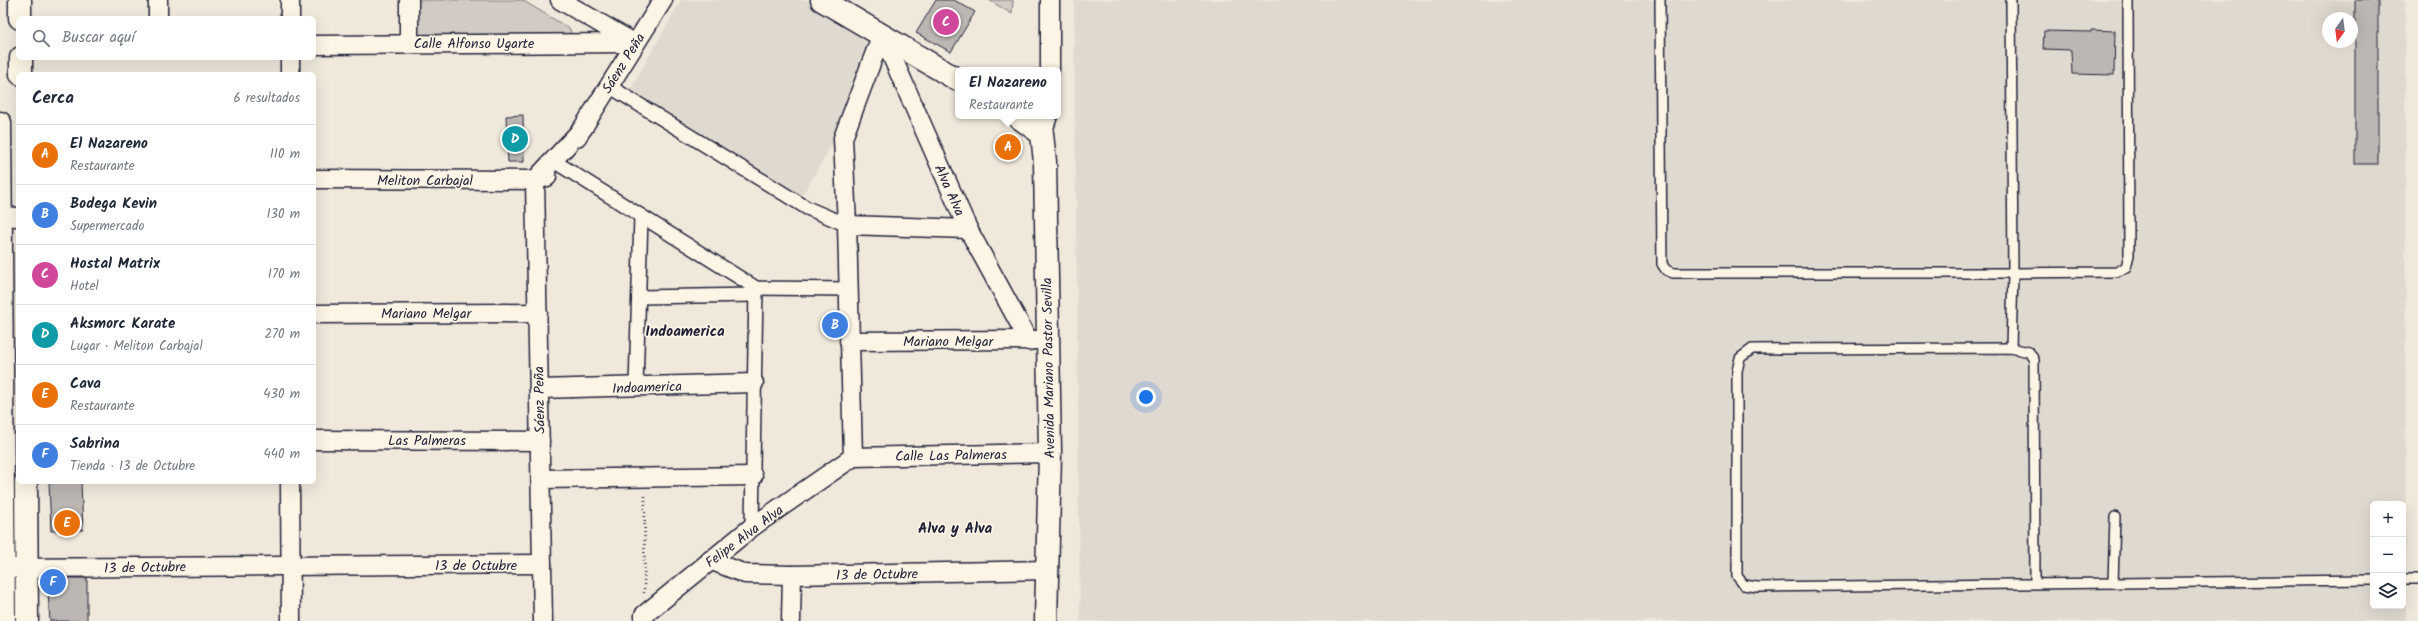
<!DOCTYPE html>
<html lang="es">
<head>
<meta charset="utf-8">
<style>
  :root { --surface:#fff; --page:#f2f2f3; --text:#1f2937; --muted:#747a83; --line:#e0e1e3; --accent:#2563eb }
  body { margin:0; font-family:Kalam,sans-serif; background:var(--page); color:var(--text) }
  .controls { position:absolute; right:12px; bottom:12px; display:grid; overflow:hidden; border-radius:6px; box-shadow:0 4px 16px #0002 }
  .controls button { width:36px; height:36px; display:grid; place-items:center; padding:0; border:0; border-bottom:1px solid var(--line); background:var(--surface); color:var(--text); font:20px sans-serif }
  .compass { position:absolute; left:2322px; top:12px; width:36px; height:36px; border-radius:50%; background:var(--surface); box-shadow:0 4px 16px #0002; rotate:194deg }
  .you { position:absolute; left:1146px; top:397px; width:14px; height:14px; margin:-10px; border:3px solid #fff; border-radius:50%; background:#1a73e8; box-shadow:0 0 0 6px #1a73e833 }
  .badge { display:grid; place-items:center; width:26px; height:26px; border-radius:50%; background:var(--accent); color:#fff; font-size:13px; font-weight:700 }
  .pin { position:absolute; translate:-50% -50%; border:2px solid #fff; box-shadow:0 1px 4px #0006 }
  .popup { position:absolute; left:955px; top:67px; width:106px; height:52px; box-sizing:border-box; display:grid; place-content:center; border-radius:6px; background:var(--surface); filter:drop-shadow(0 1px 3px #0005); font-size:13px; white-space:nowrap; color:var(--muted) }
  .popup b { font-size:15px; color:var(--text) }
  .popup::after { content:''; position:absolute; left:50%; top:100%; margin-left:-8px; border:8px solid transparent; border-top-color:var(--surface) }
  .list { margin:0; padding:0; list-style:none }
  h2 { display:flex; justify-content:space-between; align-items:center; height:52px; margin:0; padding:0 16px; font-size:17px }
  h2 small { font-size:13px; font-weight:400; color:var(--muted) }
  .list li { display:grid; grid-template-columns:26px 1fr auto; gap:12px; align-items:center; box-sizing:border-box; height:60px; padding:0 16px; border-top:1px solid var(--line) }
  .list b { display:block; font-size:15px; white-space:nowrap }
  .list p { margin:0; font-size:13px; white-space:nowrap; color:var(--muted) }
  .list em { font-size:13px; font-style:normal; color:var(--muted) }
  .icon { flex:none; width:22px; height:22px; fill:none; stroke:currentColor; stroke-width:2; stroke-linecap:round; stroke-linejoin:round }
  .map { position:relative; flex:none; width:2418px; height:621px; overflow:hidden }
  .search { position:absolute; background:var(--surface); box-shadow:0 4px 16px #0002; left:16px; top:16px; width:300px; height:44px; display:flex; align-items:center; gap:10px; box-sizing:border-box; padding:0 14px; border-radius:6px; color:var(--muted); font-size:15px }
  .panel { position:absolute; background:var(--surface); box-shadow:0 4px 16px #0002; left:16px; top:72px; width:300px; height:412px; border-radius:6px }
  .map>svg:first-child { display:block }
</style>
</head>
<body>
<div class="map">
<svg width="2418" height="621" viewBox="0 0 2418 621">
  <rect width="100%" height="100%" fill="#efe8db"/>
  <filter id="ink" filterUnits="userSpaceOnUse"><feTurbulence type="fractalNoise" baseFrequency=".025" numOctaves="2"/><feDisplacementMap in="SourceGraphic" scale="8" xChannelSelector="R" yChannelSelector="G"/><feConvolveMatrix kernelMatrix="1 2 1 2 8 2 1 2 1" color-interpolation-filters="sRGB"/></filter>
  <g filter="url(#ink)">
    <g fill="#e0d9cf" fill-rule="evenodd">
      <path d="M681 0H807L873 38 834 141 802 196 629 92Z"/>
      <path d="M1074 0H2405L2406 621H1080ZM2328 18H2352V42H2328ZM2373 504H2403V606H2373Z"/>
    </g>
    <g fill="#d1cbc3" stroke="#7a767f">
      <path d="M414 0H522L570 29 571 34 420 35 417 34Z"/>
      <path d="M989 0H1013L1012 14Z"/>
    </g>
    <g fill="#bcb7b3" stroke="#22223b">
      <path d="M936 0H954L975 12 951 52 916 33Z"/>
      <rect x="2355" y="0" width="23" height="164"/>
      <path d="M2091 30 2115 31 2114 75 2072 74 2071 50 2043 49 2044 31 2091 32Z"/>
      <path d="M523 115 524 162H508L506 116Z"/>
      <path d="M49 482H81L83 530 51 531Z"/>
      <path d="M47 578H87V621H50Z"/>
    </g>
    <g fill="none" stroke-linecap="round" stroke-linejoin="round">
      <g stroke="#22223b" stroke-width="12">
        <g id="service">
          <path d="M1660 0 1662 264 1666 270 1673 273H2013L2011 0"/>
          <path d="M2011 348 2013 273 2117 272 2126 267 2129 255 2128 0"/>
          <path d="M2403 579H2418"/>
          <path d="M2035 583 2034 360 2029 352 2011 348 1752 349 1740 358 1737 371V576L1744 585 1757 587 2373 580"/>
          <path d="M2113 583 2115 517"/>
        </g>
      </g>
      <g stroke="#22223b" stroke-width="16">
        <g id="pedestrian">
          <path d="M609 86 807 208 847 225"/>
          <path d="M560 165 756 288 849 289"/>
          <path d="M639 297 755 295"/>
          <path d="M636 387 641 216"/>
          <path d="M752 527 756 288"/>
        </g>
      </g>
      <g stroke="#22223b" stroke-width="21">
        <g id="minor">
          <path d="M158 0V18"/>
          <path d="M290 0V18"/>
          <path d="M409 0V43"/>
          <path d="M560 0 634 43"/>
          <path d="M882 34 968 229 1029 341"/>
          <path d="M314 45 635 43"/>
          <path d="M1050 70V0"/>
          <path d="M290 74V58"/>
          <path d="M1042 134 1048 116"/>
          <path d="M577 137 663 0"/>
          <path d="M314 179 535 180 547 177"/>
          <path d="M0 216 18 217"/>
          <path d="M847 225 968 229"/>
          <path d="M314 314 538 313"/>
          <path d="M849 341 1039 340"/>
          <path d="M539 389 754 383"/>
          <path d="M314 440 540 441"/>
          <path d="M853 457 847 225 843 138 882 34"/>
          <path d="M853 457 1050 453"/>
          <path d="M541 479 753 476"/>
          <path d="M290 482 291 621"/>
          <path d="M710 560 745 574 792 575 1047 570"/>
          <path d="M13 568 542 564"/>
          <path d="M543 621 535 180 584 127"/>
          <path d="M644 621V615L752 527 853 457"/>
          <path d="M791 621 792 575"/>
        </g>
      </g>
      <g stroke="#22223b" stroke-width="25">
        <g id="tertiary">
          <path d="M822 0 958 80"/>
          <path d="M1017 116 1042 134 1045 162 1050 453 1046 621"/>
        </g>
      </g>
      <g stroke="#22223b" stroke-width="25">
        <g id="secondary">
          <path d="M20 0V18"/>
          <path d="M21 58V74"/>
          <path d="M0 123 4 621"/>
          <path d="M26 482 27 621"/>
        </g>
      </g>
      <path stroke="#22223b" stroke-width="2.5" stroke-dasharray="1 3" stroke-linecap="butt" d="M644 593 645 494"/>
      <use href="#service" stroke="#fcf5e5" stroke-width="9"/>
      <use href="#pedestrian" stroke="#fcf5e5" stroke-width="13"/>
      <use href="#minor" stroke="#fcf5e5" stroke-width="18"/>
      <use href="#tertiary" stroke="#fcf5e5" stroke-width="22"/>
      <use href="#secondary" stroke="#fcf5e5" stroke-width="22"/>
    </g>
  </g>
  <g text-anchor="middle" stroke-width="3.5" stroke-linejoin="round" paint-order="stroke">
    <g font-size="14" fill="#22223b" stroke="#fcf5e5">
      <text x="474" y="48">Calle Alfonso Ugarte</text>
      <text transform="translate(623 63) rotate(-58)" y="5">Sáenz Peña</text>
      <text x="425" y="185">Meliton Carbajal</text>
      <text transform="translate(950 190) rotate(66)" y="5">Alva Alva</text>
      <text x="426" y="318">Mariano Melgar</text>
      <text x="948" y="346">Mariano Melgar</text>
      <text transform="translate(1048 368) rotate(-91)" y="5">Avenida Mariano Pastor Sevilla</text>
      <text transform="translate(647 387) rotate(-2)" y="5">Indoamerica</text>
      <text transform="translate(539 400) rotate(-91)" y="5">Sáenz Peña</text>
      <text x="427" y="445">Las Palmeras</text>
      <text transform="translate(951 455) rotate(-1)" y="5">Calle Las Palmeras</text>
      <text transform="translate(744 536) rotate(-37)" y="5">Felipe Alva Alva</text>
      <text x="476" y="570">13 de Octubre</text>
      <text transform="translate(145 567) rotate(-1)" y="5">13 de Octubre</text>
      <text transform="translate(877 574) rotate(-1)" y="5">13 de Octubre</text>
    </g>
    <g font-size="15" font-weight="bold" fill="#22223b" stroke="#fcf5e5">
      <text x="685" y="336">Indoamerica</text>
      <text x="955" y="533">Alva y Alva</text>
    </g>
  </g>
</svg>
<div class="controls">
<button>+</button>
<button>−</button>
<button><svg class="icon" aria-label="layers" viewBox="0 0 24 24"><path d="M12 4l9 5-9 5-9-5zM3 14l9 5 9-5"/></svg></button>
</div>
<svg class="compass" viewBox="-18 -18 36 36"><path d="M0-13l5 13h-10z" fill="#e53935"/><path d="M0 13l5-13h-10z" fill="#747a83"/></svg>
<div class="you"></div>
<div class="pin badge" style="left:1008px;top:147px;background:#e8710a">A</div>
<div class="popup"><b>El Nazareno</b>Restaurante</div>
<div class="pin badge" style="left:835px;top:325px;background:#3f7fe0">B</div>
<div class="pin badge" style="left:946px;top:22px;background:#d1479c">C</div>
<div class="pin badge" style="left:515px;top:139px;background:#0f9aa8">D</div>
<div class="pin badge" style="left:67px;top:523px;background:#e8710a">E</div>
<div class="pin badge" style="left:53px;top:582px;background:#3f7fe0">F</div>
<div class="search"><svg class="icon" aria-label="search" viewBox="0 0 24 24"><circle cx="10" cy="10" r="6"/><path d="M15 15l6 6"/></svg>Buscar aquí</div>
<section class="panel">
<h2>Cerca<small>6 resultados</small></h2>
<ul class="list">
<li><span class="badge" style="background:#e8710a">A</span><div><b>El Nazareno</b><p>Restaurante</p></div><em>110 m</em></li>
<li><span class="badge" style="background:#3f7fe0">B</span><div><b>Bodega Kevin</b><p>Supermercado</p></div><em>130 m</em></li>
<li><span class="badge" style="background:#d1479c">C</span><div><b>Hostal Matrix</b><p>Hotel</p></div><em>170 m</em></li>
<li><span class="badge" style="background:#0f9aa8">D</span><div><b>Aksmorc Karate</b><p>Lugar · Meliton Carbajal</p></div><em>270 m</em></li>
<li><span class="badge" style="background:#e8710a">E</span><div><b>Cava</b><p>Restaurante</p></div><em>430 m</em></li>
<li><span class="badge" style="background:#3f7fe0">F</span><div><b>Sabrina</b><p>Tienda · 13 de Octubre</p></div><em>440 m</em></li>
</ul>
</section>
</div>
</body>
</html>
